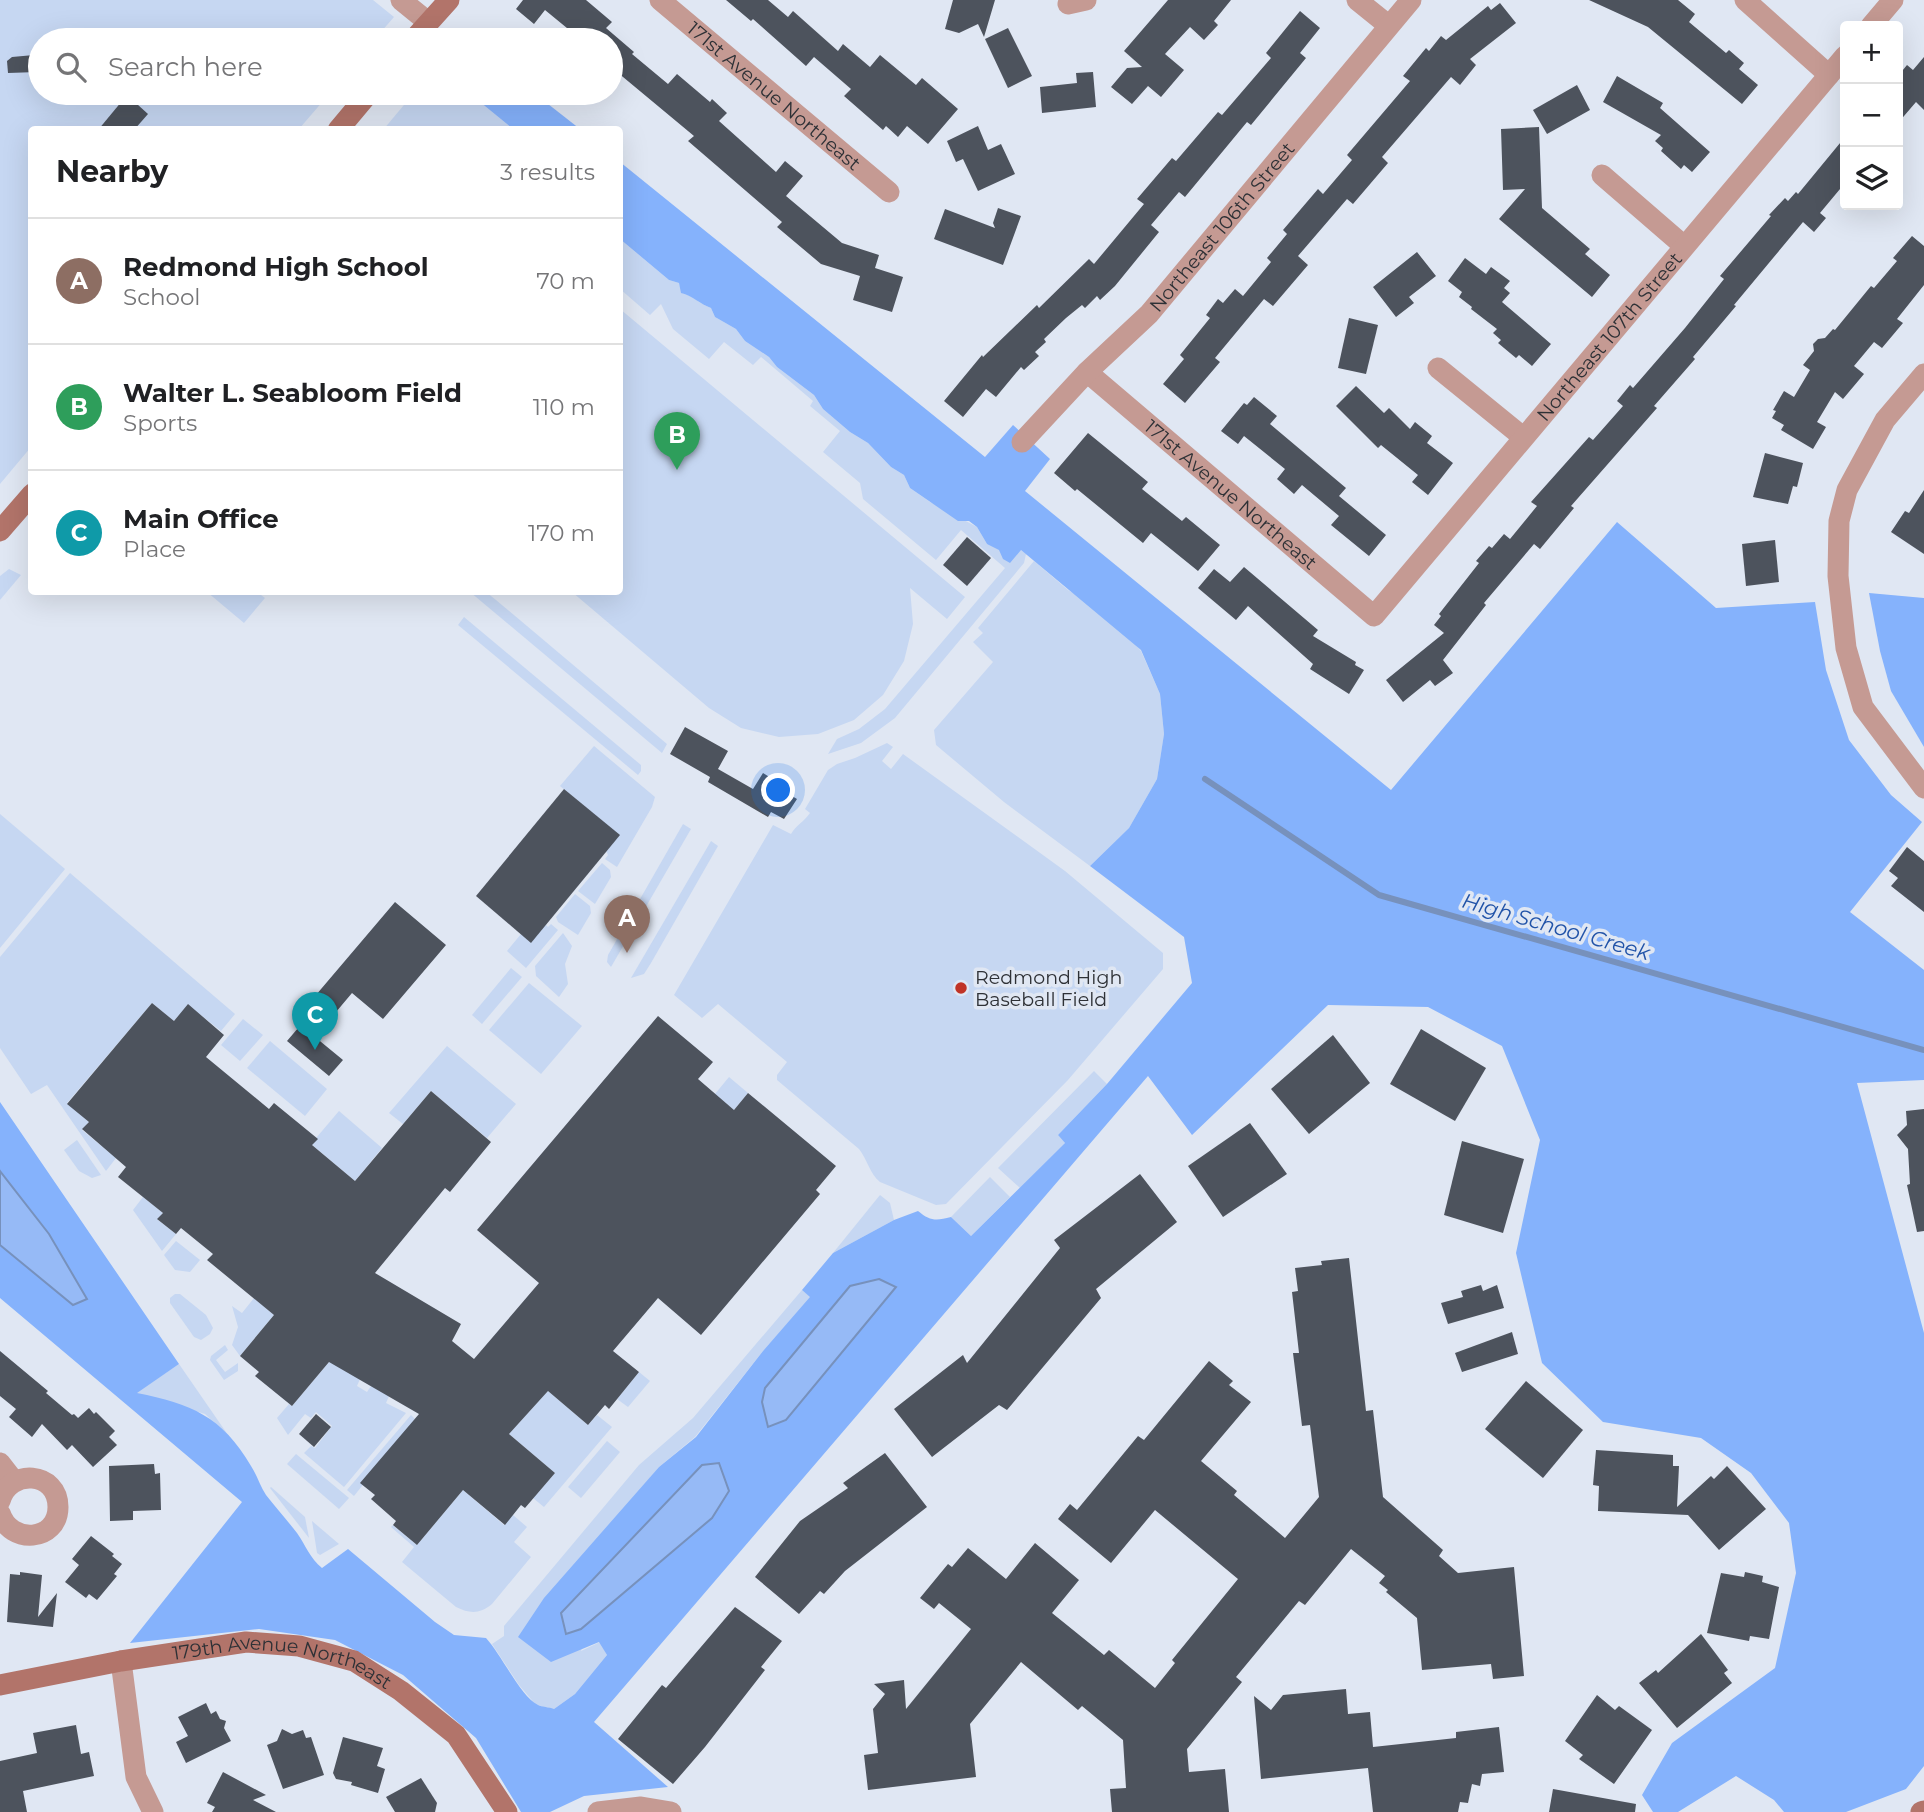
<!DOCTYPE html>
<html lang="en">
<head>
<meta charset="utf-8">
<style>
  :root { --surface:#fff; --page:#f2f2f2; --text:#202124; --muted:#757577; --line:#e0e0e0; --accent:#c03326 }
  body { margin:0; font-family:Montserrat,sans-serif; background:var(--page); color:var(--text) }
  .controls { position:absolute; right:21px; top:21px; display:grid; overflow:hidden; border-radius:7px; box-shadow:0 7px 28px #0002 }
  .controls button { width:63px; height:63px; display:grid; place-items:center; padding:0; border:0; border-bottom:2px solid var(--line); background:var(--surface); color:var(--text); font:35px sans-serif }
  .you { position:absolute; left:779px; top:791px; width:24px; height:24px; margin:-18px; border:5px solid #fff; border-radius:50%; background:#1a73e8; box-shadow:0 0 0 10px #1a73e833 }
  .badge { display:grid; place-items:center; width:46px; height:46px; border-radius:50%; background:var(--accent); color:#fff; font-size:23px; font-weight:700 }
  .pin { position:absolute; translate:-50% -58px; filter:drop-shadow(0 2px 4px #0008) }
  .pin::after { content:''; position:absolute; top:37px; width:24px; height:21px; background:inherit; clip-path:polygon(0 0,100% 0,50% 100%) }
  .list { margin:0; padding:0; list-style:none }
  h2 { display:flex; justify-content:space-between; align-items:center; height:91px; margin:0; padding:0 28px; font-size:30px }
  h2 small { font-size:23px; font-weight:400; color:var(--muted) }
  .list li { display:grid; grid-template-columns:46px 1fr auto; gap:21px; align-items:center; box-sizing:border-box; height:126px; padding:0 28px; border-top:2px solid var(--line) }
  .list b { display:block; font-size:26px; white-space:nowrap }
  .list p { margin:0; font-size:23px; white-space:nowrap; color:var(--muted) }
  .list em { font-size:23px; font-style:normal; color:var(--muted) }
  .icon { flex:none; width:38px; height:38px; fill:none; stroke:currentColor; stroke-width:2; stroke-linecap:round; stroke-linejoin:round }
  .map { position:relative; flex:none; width:1924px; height:1812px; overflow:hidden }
  .search { position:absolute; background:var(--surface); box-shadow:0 7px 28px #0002; left:28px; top:28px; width:595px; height:77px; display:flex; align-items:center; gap:18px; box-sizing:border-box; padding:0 24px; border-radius:38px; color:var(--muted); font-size:26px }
  .panel { position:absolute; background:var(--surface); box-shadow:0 7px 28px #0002; left:28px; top:126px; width:595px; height:469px; border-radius:7px }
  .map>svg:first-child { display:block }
</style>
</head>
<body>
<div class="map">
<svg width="1924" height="1812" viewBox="0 0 1924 1812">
  <rect width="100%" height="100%" fill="#e0e7f3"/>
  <g fill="#c6d7f2">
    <path d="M0 0H373L394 17 374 40H40V93H330L299 129 32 130 31 447 0 484Z"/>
    <path d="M414 93H469L513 129 383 130Z"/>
    <path d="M620 239 669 280 679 283 682 293C693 296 700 304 711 308L715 317 736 329 745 341 769 357 777 367 814 395 823 409 850 432 868 443 891 467 904 475 910 488 930 502 977 527 987 544 1021 550 1026 554 1024 563 895 718 861 743 828 754 837 739 859 729 885 709 1005 568 961 530 936 560 863 499 860 483 823 452 840 431 810 406 813 401 761 357 753 365 724 342 709 359 673 329 661 304 650 315 620 289Z"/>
    <path d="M620 309 965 597 947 619 910 588 913 624 904 661 883 695 854 720 818 734 779 737 741 728 709 708 572 592H620Z"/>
    <path d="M1034 561 1068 590 1110 615 1141 651 1160 694 1164 734 1157 779 1129 828 1090 866 1004 802 936 745 934 730 993 662 973 642 983 633 978 628Z"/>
    <path d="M9 569 21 575 0 600V576Z"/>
    <path d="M207 592H257L265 598 244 623Z"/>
    <path d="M470 592H486L496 600 667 744 662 753Z"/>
    <path d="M464 617 641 765V771L638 775 458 625Z"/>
    <path d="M887 743 893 747 882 761 891 769 903 754 1065 871 1163 953V969L1068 1080 946 1204 936 1205 880 1182C870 1174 867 1159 859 1149L777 1080V1075L787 1062 718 1004 702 1018 674 995 773 825 791 834C796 825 804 822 810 813L805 809 828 770 837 764 855 758Z"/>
    <path d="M594 746 655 797 652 807 617 867 605 859 608 855 584 806 560 786Z"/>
    <path d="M0 814 65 869 0 948Z"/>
    <path d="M683 824 691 829 611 967 607 962 608 955Z"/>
    <path d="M711 841 718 846 651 963 644 974 631 978Z"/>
    <path d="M602 863 610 870 611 877 595 904 578 891Z"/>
    <path d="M70 873 235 1014 221 1031 188 1005 174 1021 152 1003 67 1103 89 1122 82 1130 116 1158 106 1171 47 1085 31 1094 0 1048V957Z"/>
    <path d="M575 894 590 906 591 913 578 935 558 922 556 917Z"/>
    <path d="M551 924 558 930 526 968 507 951 521 934 546 925 548 927Z"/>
    <path d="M563 933 572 946 565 964 568 984 559 997 536 976 535 966Z"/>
    <path d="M511 968 522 977 482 1024 472 1015Z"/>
    <path d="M529 983 582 1026 541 1074 489 1030Z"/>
    <path d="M243 1019 263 1035 240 1061 221 1045Z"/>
    <path d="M270 1041 327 1089 305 1116 247 1068Z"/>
    <path d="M447 1046 516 1104 487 1138 431 1091 403 1124 389 1113Z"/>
    <path d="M1094 1071 1107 1084 1058 1135 1065 1143 1020 1188 998 1168Z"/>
    <path d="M729 1077 748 1093 734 1110 715 1094Z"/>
    <path d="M339 1111 382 1148 355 1181 311 1144Z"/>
    <path d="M77 1140 101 1175 92 1178 79 1171 64 1150Z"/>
    <path d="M990 1177 1010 1197 971 1236 951 1217Z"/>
    <path d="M880 1195 890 1203 894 1220 833 1253Z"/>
    <path d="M143 1197 163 1213 158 1220 176 1234 162 1251 133 1210Z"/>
    <path d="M176 1241 200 1260 190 1272 175 1270 164 1255Z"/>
    <path d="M802 1290 811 1297 763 1351 695 1437 659 1467 626 1506 581 1651 600 1642 607 1655 575 1694 554 1709 536 1705 519 1685 492 1644 504 1636V1626L639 1465 693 1418Z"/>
    <path d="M175 1294H180L206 1315 213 1328 210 1334 201 1340 194 1337 170 1303V1298Z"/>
    <path d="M254 1298 274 1315 240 1356 232 1345 238 1327 232 1306 242 1313Z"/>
    <path d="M346 1342 360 1379 357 1386 367 1392 371 1386 389 1396 386 1403 406 1413 344 1487 304 1453 311 1446 315 1448 332 1426 316 1412 311 1418 305 1414 288 1435 277 1418 289 1404 292 1406Z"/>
    <path d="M225 1345 228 1350 216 1360 225 1372 238 1363V1371L224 1380 210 1360 211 1356Z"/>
    <path d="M179 1364 228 1435 205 1414 136 1393Z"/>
    <path d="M639 1372 650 1381 628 1407 617 1399Z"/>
    <path d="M548 1391 588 1425 597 1415 612 1427 544 1507 533 1498 555 1473 509 1434Z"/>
    <path d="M411 1415 415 1419 354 1496 347 1490Z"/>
    <path d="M607 1441 620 1452 581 1498 568 1487Z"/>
    <path d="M296 1454 349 1498 339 1509 287 1464Z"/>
    <path d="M271 1487 305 1517 309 1538 270 1488Z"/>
    <path d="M463 1490 504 1525 513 1515 527 1527 514 1542 531 1557 492 1604C480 1614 470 1614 456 1607L402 1562 414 1547 391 1527 393 1525 417 1545Z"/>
    <path d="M312 1521 339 1544 320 1555 317 1553Z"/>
  </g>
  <g fill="#85b2fc">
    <path d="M469 93H534L580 129H513Z"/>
    <path d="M620 162 985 457 1013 425 1050 459 1025 491 1391 790 1617 522 1716 608 1815 602 1826 670 1849 740 1891 795 1922 822 1850 912 1924 970V1080L1857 1083 1924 1333V1766L1906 1789 1846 1812H1784L1774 1800 1736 1776 1678 1812H1653L1642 1795 1672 1743 1775 1668 1796 1573 1789 1523 1751 1473 1701 1438 1603 1422 1542 1363 1516 1253 1540 1140 1502 1046 1428 1007 1328 1005 1192 1135 1148 1076 594 1722 668 1787 584 1796 550 1812H521L476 1738 403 1675 335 1640 259 1629 130 1643 242 1502 0 1298V1102L179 1364 137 1393C191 1404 222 1416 251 1466 257 1475 260 1486 266 1495 276 1508 287 1520 297 1533 306 1546 310 1558 322 1568L348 1549 435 1622 454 1635 486 1638C501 1654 521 1697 538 1705 542 1707 549 1707 554 1709L575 1694 607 1655 599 1642 551 1662 518 1637 544 1598 659 1467 696 1437 763 1351 810 1297 802 1290 833 1253 894 1220 918 1211C930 1221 936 1221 951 1217L971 1236 1065 1143 1058 1135 1107 1084 1192 983 1184 937 1090 866 1129 828 1157 779 1164 734 1160 694 1141 650 1021 550 1010 563 1003 559 999 550 987 544 977 527 969 521H958L910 488 904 475 891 467 868 443 850 432 823 409 814 395 777 367 769 357 745 341 736 329 715 317 711 308C700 304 693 296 681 293L679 283 669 280 620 239Z"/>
    <path d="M1869 593 1924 598V747L1891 691 1880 651Z"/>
  </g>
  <g fill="#96baf6" stroke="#7791bc" stroke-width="2">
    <path d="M0 1171 49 1234 87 1299 73 1305 0 1245Z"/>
    <path d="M879 1279 896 1287 786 1420 768 1427 762 1402 765 1388 850 1286Z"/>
    <path d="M719 1463 729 1491 712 1518 581 1629 566 1634 561 1613 702 1465Z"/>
  </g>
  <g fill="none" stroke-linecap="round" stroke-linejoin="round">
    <path stroke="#7791bc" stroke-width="6" d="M1205 779 1379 895 1924 1050"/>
  </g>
  <g fill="#4d535d">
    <path d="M523 0H586L612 22 606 28 634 52 632 54 668 84 677 74 710 102 712 99 727 113 719 121 776 172 785 161 803 176 786 196 842 243 879 255 875 268 903 277 892 312 853 300 860 276 821 264 777 227 782 222 688 141 694 136 611 67V40H568L573 33 545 10 534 24 516 9Z"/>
    <path d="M726 0H768L788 17 793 11 838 51 843 44 870 67 880 55 916 85 922 78 958 109 928 144 907 126 898 137 886 126 883 130 844 96 851 89 814 57 806 66 753 19 751 21Z"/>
    <path d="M953 0H995L984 37 978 24 959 33 945 29Z"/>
    <path d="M1168 0H1231L1214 21 1218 25 1204 40 1190 27 1165 54 1184 70 1161 97 1148 86 1132 104 1111 87 1127 68 1142 67 1124 51Z"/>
    <path d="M1589 0H1678L1695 14 1689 22 1726 53 1729 50 1744 63 1739 69 1758 85 1742 104 1648 27Z"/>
    <path d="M1500 3 1516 23 1470 59 1476 65 1460 85 1451 77 1432 99 1382 157 1388 163 1353 204 1347 199 1298 256 1308 265 1273 306 1264 299 1215 358 1220 362 1185 403 1163 384 1184 359 1180 355 1210 318 1206 315 1218 299 1223 303 1235 289 1243 296 1271 262 1267 258 1287 234 1283 230 1318 189 1323 194 1352 160 1347 155 1410 81 1403 76 1426 48 1429 51 1441 36 1446 40 1488 6 1491 10Z"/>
    <path d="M1300 11 1320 28 1300 53 1306 58 1251 125 1247 122 1185 197 1179 192 1151 225 1159 232 1115 286 1100 300 1097 296 1085 308 1082 305 1066 318 1044 339 1046 342 1035 352 1039 356 1024 370 1021 367 996 397 986 389 963 417 944 401 982 355 983 357 1037 305 1039 308 1089 259 1094 264 1144 204 1137 199 1172 158 1176 161 1218 112 1222 115 1271 58 1266 53Z"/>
    <path d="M1008 28 1032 76 1008 88 985 39Z"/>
    <path d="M34 55 37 72 8 73 7 61 12 57Z"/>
    <path d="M1924 57V110L1916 102 1898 123V76L1907 65 1913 70Z"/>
    <path d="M1093 72 1096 107 1042 113 1040 87 1077 83 1076 73Z"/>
    <path d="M1617 76 1663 103 1660 108 1710 152 1692 172 1684 165 1681 169 1661 151 1663 148 1655 141 1661 135 1603 102Z"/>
    <path d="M1577 85 1590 110 1547 134 1533 110Z"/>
    <path d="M127 95 148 114 134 130H98Z"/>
    <path d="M978 126 988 150 1001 144 1015 174 978 191 963 159 956 162 947 141Z"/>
    <path d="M1539 127 1542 208 1590 249 1585 254 1610 275 1592 297 1499 219 1525 189 1503 190 1501 129Z"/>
    <path d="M1845 137V183L1820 213 1826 218 1814 232 1803 222 1734 305 1736 306 1693 357 1695 359 1654 406 1657 408 1571 506 1574 508 1540 549 1534 544 1484 603 1486 605 1443 660 1453 673 1435 686 1430 680 1403 702 1386 680 1444 633 1434 625 1441 616 1439 614 1479 563 1476 561 1489 546 1492 548 1504 534 1510 539 1537 506 1531 502 1589 437 1593 440 1623 406 1617 401 1630 385 1633 388 1685 328 1724 279 1720 276 1771 216 1769 215 1785 198 1788 201 1796 192 1798 194Z"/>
    <path d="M998 208 1021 216 1003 265 934 239 945 209 995 228 993 223Z"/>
    <path d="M1912 236 1924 246V285L1897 319 1903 323 1882 348 1874 342 1854 366 1864 374 1843 399 1835 392 1817 422 1826 427 1813 449 1781 430 1784 425 1772 418 1776 411 1773 410 1784 391 1794 397 1810 370 1803 365 1814 351 1813 344 1818 339 1825 338 1833 329 1835 330 1871 286 1874 288 1897 261 1893 258Z"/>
    <path d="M1417 252 1436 276 1409 297 1414 303 1396 317 1373 287Z"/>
    <path d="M1465 258 1486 274 1491 267 1510 281 1504 288 1510 293 1502 302 1551 344 1532 366 1519 355 1516 358 1498 343 1501 340 1493 333 1497 329 1471 309 1472 307 1459 297 1462 292 1448 281Z"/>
    <path d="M1349 318 1378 325 1366 374 1338 368Z"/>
    <path d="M1356 386 1384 413 1389 408 1410 429 1415 422 1432 436 1427 443 1453 463 1428 495 1412 482 1418 475 1381 445 1378 448 1336 406Z"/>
    <path d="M1254 397 1277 416 1270 424 1346 488 1339 496 1386 535 1369 556 1331 525 1339 516 1302 485 1294 494 1277 479 1285 469 1244 436 1238 444 1221 431 1244 403 1247 405Z"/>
    <path d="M1088 433 1148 482 1142 489 1182 521 1186 517 1220 545 1198 571 1151 533 1143 543 1077 489 1075 491 1054 473Z"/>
    <path d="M1765 453 1803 463 1797 487 1793 486 1788 504 1753 497Z"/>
    <path d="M1924 490V554L1891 532 1905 511 1909 513Z"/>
    <path d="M967 537 991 558 967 586 943 565Z"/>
    <path d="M1775 540 1779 582 1746 586 1742 544Z"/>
    <path d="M1244 567 1318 630 1313 636 1356 662 1355 665 1364 670 1349 694 1310 669 1313 664 1248 606 1236 620 1198 588 1214 569 1230 582Z"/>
    <path d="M685 727 728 751 718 769 753 789 763 773 779 783 777 787 797 799 784 819 771 812 768 817 708 782 710 777 670 754Z"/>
    <path d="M564 789 620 835 531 943 476 896Z"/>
    <path d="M1907 847 1924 861V912L1891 886 1898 878 1889 871Z"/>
    <path d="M395 902 446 945 383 1019 352 993 315 1037 343 1060 329 1076 287 1041 316 1007 310 1002Z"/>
    <path d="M152 1003 174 1021 188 1004 224 1035 206 1057 269 1109 274 1103 318 1139 312 1145 355 1181 431 1091 491 1142 450 1192 445 1188 375 1273 461 1324 452 1341 474 1359 539 1283 477 1230 658 1016 713 1062 698 1079 734 1110 748 1093 836 1166 816 1190 820 1194 701 1335 658 1298 613 1351 639 1372 609 1409 605 1405 588 1425 548 1391 509 1434 555 1473 525 1508 521 1505 505 1525 463 1490 417 1545 393 1525 396 1521 371 1499 375 1495 360 1483 419 1414 329 1362 292 1406 255 1376 259 1372 240 1356 274 1315 207 1260 213 1254 181 1228 176 1234 157 1219 163 1213 118 1177 126 1167 82 1129 89 1122 67 1104Z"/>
    <path d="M1421 1029 1486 1068 1455 1121 1390 1084Z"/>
    <path d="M1333 1035 1370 1083 1309 1134 1271 1089Z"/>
    <path d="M1924 1109V1231L1917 1232 1907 1185 1910 1184 1908 1149 1897 1135 1907 1125 1906 1111Z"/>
    <path d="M1250 1123 1287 1174 1223 1217 1188 1166Z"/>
    <path d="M1462 1141 1524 1159 1503 1233 1444 1215Z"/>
    <path d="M1140 1174 1177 1222 1096 1289 1101 1298 1007 1410 999 1405 932 1457 894 1409 963 1355 967 1363 1060 1248 1054 1240Z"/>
    <path d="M1349 1258 1366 1411 1373 1410 1383 1497 1443 1550 1439 1556 1458 1573 1514 1567 1524 1676 1493 1679 1491 1664 1422 1670 1417 1618 1386 1592 1388 1590 1379 1583 1385 1576 1351 1549 1305 1605 1299 1601 1236 1677 1242 1682 1187 1749 1189 1772 1225 1769 1229 1812H1112L1110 1789 1126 1788 1123 1740 1082 1706 1078 1710 1021 1662 970 1724 976 1777 868 1790 864 1755 878 1753 873 1709 885 1694 874 1684 904 1680 906 1709 971 1629 939 1603 934 1609 920 1598 948 1564 952 1567 968 1548 1006 1579 1035 1543 1079 1580 1052 1613 1104 1655 1109 1650 1155 1688 1175 1663 1172 1660 1238 1579 1155 1510 1111 1563 1058 1519 1070 1504 1077 1510 1138 1436 1144 1440 1209 1361 1233 1381 1229 1385 1251 1402 1201 1461 1237 1491 1234 1495 1285 1538 1319 1497 1310 1425 1302 1426 1293 1353H1299L1292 1292 1298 1291 1295 1268 1322 1265 1321 1261Z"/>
    <path d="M1481 1285 1483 1291 1497 1285 1504 1308 1448 1324 1441 1303 1463 1297 1461 1291Z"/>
    <path d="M1512 1332 1518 1354 1462 1372 1455 1353Z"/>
    <path d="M0 1351 48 1391 46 1393 72 1415 74 1414 78 1418 89 1408 94 1414 96 1412 115 1431 109 1437 117 1445 93 1467 72 1445 67 1450 42 1424 32 1437 9 1417 16 1409 0 1396Z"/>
    <path d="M1526 1381 1583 1430 1543 1478 1485 1429Z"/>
    <path d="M316 1414 331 1427 314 1447 299 1434Z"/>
    <path d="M1596 1450 1673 1455V1466H1679L1677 1507 1711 1476 1714 1479 1727 1466 1766 1509 1719 1550 1688 1515 1598 1511 1599 1486 1593 1485Z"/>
    <path d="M885 1453 927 1507 845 1571 824 1594 820 1591 799 1614 755 1577 800 1521 848 1488 843 1483Z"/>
    <path d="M154 1464 155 1474 160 1473 161 1510 133 1511V1520L110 1521 109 1466Z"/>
    <path d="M91 1536 114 1554 112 1556 122 1564 114 1574 117 1576 97 1600 89 1594 86 1598 65 1582 79 1565 72 1559Z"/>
    <path d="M20 1572 42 1575 38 1617 57 1593 53 1627 7 1622 10 1574 20 1575Z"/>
    <path d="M1745 1572 1763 1576 1762 1582 1779 1587 1769 1639 1750 1636 1749 1641 1707 1633 1721 1573 1744 1577Z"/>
    <path d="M735 1607 782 1641 761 1667 765 1670 705 1747 673 1784 618 1739 662 1685 666 1688Z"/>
    <path d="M1701 1634 1728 1670 1724 1673 1732 1683 1677 1728 1639 1683 1656 1670 1658 1673Z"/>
    <path d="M1346 1689 1348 1714 1370 1712 1373 1747 1456 1738V1732L1499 1727 1504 1772 1482 1774 1480 1786 1472 1784 1468 1803 1460 1802 1458 1812H1373L1368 1768 1261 1779 1254 1696 1271 1710 1283 1695Z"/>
    <path d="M1597 1695 1615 1710 1619 1706 1652 1730 1614 1784 1579 1759 1583 1755 1565 1741Z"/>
    <path d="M206 1703 211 1714 216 1711 220 1719 226 1721 224 1728 231 1741 186 1763 176 1742 188 1736 178 1717Z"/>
    <path d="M76 1725 81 1754 89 1752 94 1776 23 1791 27 1812H0V1761L37 1753 33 1733Z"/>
    <path d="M282 1729 292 1734 303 1730 306 1738 311 1737 324 1775 283 1789 267 1745 277 1741Z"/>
    <path d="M343 1737 383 1748 377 1766 385 1769 378 1793 351 1785 352 1782 336 1779 333 1773Z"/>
    <path d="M223 1772 266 1795 253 1800 276 1812H212L215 1807 207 1803Z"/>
    <path d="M421 1778 437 1803 435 1812H395L386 1797Z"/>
    <path d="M1553 1789 1636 1804 1635 1812H1549Z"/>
  </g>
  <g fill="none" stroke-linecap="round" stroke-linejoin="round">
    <g stroke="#c59a93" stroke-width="21">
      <path d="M401 0 428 22"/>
      <path id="s1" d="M660 0 889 192"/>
      <path d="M1357 0 1388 25"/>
      <path d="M1745 0 1829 75"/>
      <path d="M1068 4 1086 0"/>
      <path d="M1871 26 1893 0"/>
      <path d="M1602 175 1684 246"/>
      <path d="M1438 368 1523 437"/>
      <path id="s2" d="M1087 372 1374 616 1845 56"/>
      <path d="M1924 374 1885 420 1847 490 1839 521 1838 576 1846 648 1863 707 1924 788"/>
      <path id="s3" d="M1022 442 1087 372 1149 314 1411 0"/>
      <path d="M0 1463 14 1481"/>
      <path d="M0 1501C9 1468 58 1471 58 1507 58 1542 10 1545 0 1513"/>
      <path d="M121 1661 136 1777 153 1812"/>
      <path d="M598 1812 641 1807 671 1812"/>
    </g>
    <g stroke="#b2746a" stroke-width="21">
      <path d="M413 40 449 0"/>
      <path d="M338 130 369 93"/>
      <path d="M0 531 32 494"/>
      <path id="s4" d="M0 1685 121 1661 246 1642 299 1646 354 1661 401 1691 456 1735 507 1812"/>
      <path d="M1921 1812 1924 1811"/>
    </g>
  </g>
  <circle fill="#c03326" stroke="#e0e7f3" stroke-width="2.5" cx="961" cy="988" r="7"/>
  <g text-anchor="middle" stroke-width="7" stroke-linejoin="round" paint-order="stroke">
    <g font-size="19" fill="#2e3136" stroke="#e0e7f3">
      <text dy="7" stroke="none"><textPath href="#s1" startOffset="149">171st Avenue Northeast</textPath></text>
      <text dy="7" stroke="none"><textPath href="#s3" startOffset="294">Northeast 106th Street</textPath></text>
      <text dy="7" stroke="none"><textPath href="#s2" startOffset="742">Northeast 107th Street</textPath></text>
      <text dy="7" stroke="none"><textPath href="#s2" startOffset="189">171st Avenue Northeast</textPath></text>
      <text dy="7" stroke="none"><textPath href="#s4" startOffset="289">179th Avenue Northeast</textPath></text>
    </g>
    <g font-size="19" fill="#2e3136" stroke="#e0e7f3" text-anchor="start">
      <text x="975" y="984">Redmond High<tspan x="975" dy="22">Baseball Field</tspan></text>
    </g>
    <g font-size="21" font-style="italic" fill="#2153a8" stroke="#e0e7f3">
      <text transform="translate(1556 927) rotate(16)" y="7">High School Creek</text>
    </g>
  </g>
</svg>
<div class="controls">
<button>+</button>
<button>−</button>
<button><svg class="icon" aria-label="layers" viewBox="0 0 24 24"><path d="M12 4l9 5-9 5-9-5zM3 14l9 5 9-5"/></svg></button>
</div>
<div class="you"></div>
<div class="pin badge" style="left:627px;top:953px;background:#8d6e63">A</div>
<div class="pin badge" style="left:677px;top:470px;background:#2e9e5b">B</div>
<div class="pin badge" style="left:315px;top:1050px;background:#0f9aa8">C</div>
<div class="search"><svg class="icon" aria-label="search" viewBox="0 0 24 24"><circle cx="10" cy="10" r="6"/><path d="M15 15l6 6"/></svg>Search here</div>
<section class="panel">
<h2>Nearby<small>3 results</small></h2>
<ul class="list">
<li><span class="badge" style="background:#8d6e63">A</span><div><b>Redmond High School</b><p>School</p></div><em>70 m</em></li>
<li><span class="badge" style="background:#2e9e5b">B</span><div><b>Walter L. Seabloom Field</b><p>Sports</p></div><em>110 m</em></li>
<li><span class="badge" style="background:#0f9aa8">C</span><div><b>Main Office</b><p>Place</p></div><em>170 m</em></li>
</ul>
</section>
</div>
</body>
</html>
